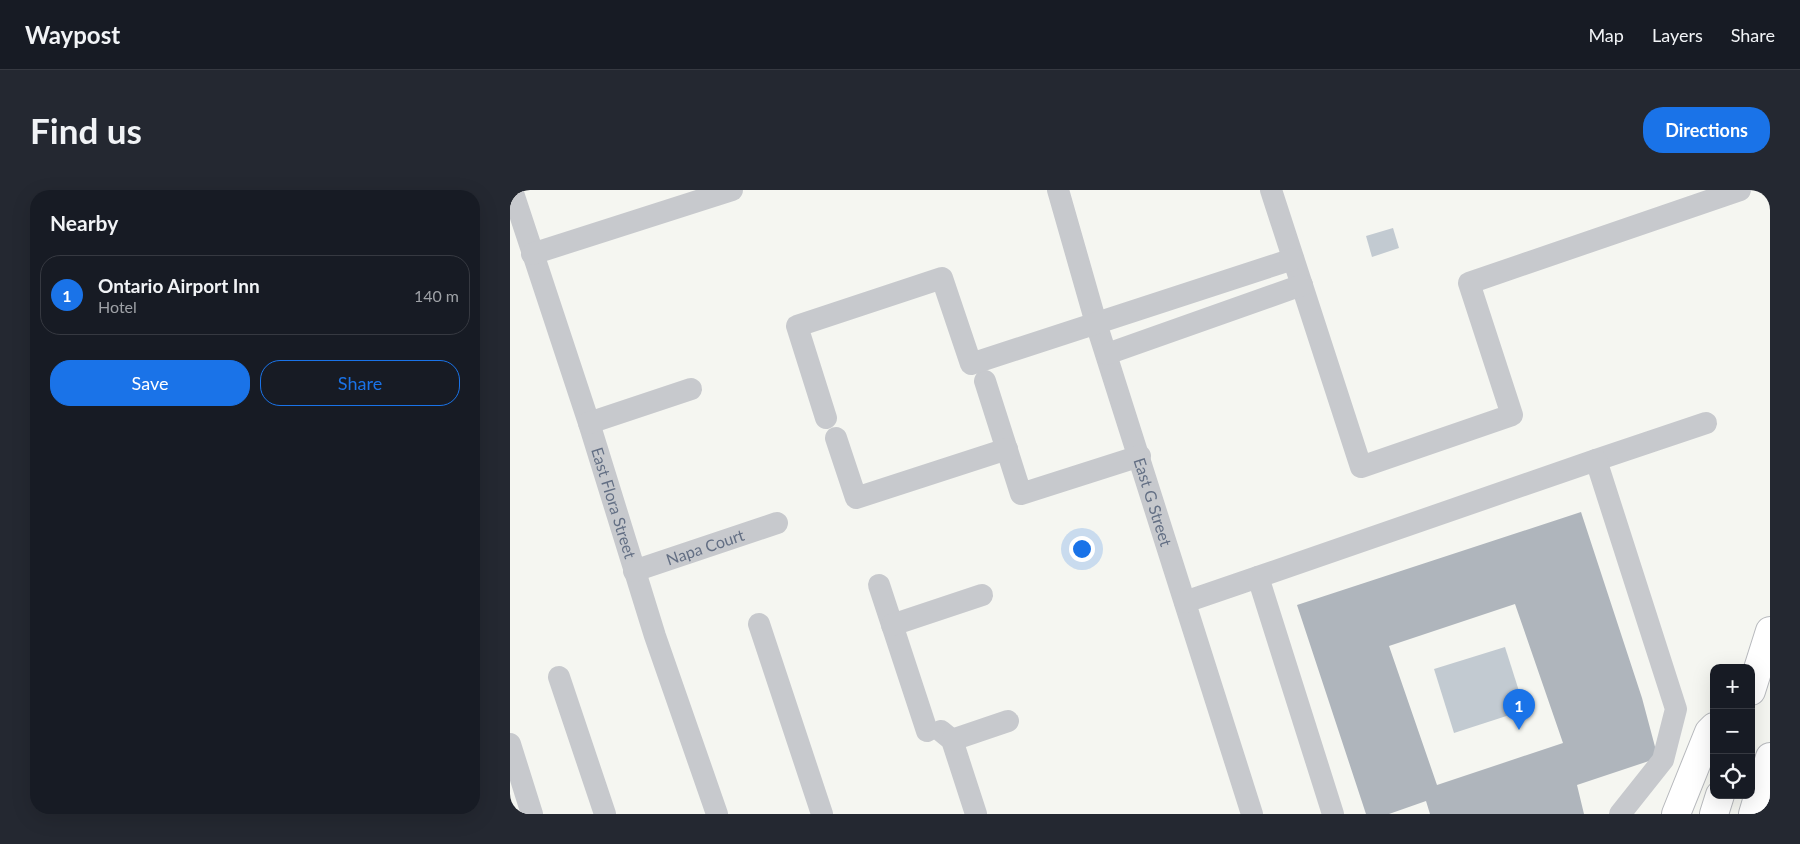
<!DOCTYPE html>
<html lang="en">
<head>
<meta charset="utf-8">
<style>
  :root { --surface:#171b24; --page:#242831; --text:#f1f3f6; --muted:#9ea1a6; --line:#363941; --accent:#1a73e8 }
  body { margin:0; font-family:Lato,sans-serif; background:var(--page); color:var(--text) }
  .controls { position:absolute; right:15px; bottom:15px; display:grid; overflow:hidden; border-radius:10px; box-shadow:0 5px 20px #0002 }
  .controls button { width:45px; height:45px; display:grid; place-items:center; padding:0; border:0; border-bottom:1px solid var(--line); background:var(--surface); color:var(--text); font:25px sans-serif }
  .you { position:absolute; left:571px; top:358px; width:18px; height:18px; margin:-12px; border:4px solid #fff; border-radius:50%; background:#1a73e8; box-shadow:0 0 0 8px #1a73e833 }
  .badge { display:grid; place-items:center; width:32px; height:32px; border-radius:50%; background:var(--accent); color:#fff; font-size:16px; font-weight:700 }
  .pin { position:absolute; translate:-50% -41px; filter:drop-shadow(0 1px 2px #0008) }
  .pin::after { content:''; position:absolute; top:26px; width:18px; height:15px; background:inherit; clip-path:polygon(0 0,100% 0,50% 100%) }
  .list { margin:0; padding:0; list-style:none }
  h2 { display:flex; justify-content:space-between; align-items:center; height:65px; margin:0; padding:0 20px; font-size:21px }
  h2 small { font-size:16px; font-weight:400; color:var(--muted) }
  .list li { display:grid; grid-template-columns:32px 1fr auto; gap:15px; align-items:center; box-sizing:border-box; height:80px; margin:0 10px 10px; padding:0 10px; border:1px solid var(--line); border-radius:20px }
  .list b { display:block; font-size:19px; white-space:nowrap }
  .list p { margin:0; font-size:16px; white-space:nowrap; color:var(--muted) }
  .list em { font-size:16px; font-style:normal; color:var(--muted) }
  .actions { display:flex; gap:10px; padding:15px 20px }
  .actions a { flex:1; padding:11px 0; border:1px solid var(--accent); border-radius:20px; text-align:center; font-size:18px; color:var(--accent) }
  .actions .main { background:var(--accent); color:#fff }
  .icon { flex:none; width:28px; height:28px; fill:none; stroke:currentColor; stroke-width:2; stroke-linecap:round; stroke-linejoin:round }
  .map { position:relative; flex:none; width:1260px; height:624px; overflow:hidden; border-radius:20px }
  header { display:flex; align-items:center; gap:30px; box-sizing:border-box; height:70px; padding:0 25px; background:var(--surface); border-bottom:1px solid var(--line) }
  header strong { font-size:24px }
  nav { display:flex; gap:28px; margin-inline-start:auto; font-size:18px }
  .intro { display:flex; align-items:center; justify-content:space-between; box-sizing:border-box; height:120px; padding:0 30px }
  h1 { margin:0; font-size:35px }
  .button { padding:12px 22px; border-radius:20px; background:var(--accent); color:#fff; font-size:18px; font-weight:700 }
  main { display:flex; gap:30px; padding:0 30px }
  aside { flex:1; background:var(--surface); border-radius:20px; box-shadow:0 5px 20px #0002 }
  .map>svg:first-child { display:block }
</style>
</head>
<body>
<header>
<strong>Waypost</strong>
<nav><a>Map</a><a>Layers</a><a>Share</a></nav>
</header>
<div class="intro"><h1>Find us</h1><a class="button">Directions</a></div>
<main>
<aside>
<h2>Nearby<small></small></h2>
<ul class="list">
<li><span class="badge">1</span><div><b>Ontario Airport Inn</b><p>Hotel</p></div><em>140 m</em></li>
</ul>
<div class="actions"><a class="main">Save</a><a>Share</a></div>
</aside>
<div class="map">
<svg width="1260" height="624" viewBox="0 0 1260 624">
  <rect width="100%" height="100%" fill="#f5f6f1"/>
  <g fill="#c2cad1">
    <path d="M883 38 889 58 862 67 856 46Z"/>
    <path d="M995 457 1015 520 944 543 924 479Z"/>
  </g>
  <path fill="#afb5bc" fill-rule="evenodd" d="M1071 322 1132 508 1148 568 1067 595 1074 624H920L916 611 879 624H856L787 415ZM1005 414 1053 553 927 595 879 456Z"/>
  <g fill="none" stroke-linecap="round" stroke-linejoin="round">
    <g stroke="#b7b9bd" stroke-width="30">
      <g id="highway">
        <path d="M1241 501 1260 441"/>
        <path d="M1166 624 1199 542 1204 537"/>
        <path d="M1204 624 1210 605"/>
        <path d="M1243 624 1260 567"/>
      </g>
    </g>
    <g stroke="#c7c9cd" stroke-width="22">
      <path id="s1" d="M2 0 79 233 145 446 207 624"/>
      <path id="s2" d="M548 0 586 133 742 624"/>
      <path d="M761 0 851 277 1002 225 959 93 1230 0"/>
      <path d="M22 64 222 0"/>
      <path d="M597 164 792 95"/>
      <path d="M475 191 511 304 630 266"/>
      <path d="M316 228 287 136 432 88 461 174 783 69"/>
      <path d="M79 233 181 199"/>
      <path d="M326 248 346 308 497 259"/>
      <path d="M1086 270 1196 233"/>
      <path id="s3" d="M124 381 267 333"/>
      <path d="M369 395 417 541"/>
      <path d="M675 412 748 387"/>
      <path d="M249 434 312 624"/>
      <path d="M382 435 472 405"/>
      <path d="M49 487 95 624"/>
      <path d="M431 541 442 550 466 624"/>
      <path d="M442 550 498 531"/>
      <path d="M0 554 22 624"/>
      <path d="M823 624 748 387 1086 270 1166 519 1153 570 1110 624"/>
    </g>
    <use href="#highway" stroke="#fff" stroke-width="28"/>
  </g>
  <g text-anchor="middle" stroke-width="5" stroke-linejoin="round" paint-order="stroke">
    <g font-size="16" fill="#636f84" stroke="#fff">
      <text dy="6" stroke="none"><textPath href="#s2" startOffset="326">East G Street</textPath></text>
      <text dy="6" stroke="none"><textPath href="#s1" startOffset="329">East Flora Street</textPath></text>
      <text dy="6" stroke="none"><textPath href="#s3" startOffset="75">Napa Court</textPath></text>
    </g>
  </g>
</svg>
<div class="controls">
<button>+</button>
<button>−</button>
<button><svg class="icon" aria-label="locate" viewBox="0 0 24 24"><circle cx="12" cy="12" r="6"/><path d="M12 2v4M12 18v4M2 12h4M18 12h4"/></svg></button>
</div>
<div class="you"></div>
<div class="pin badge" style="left:1009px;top:540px">1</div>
</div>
</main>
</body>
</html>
